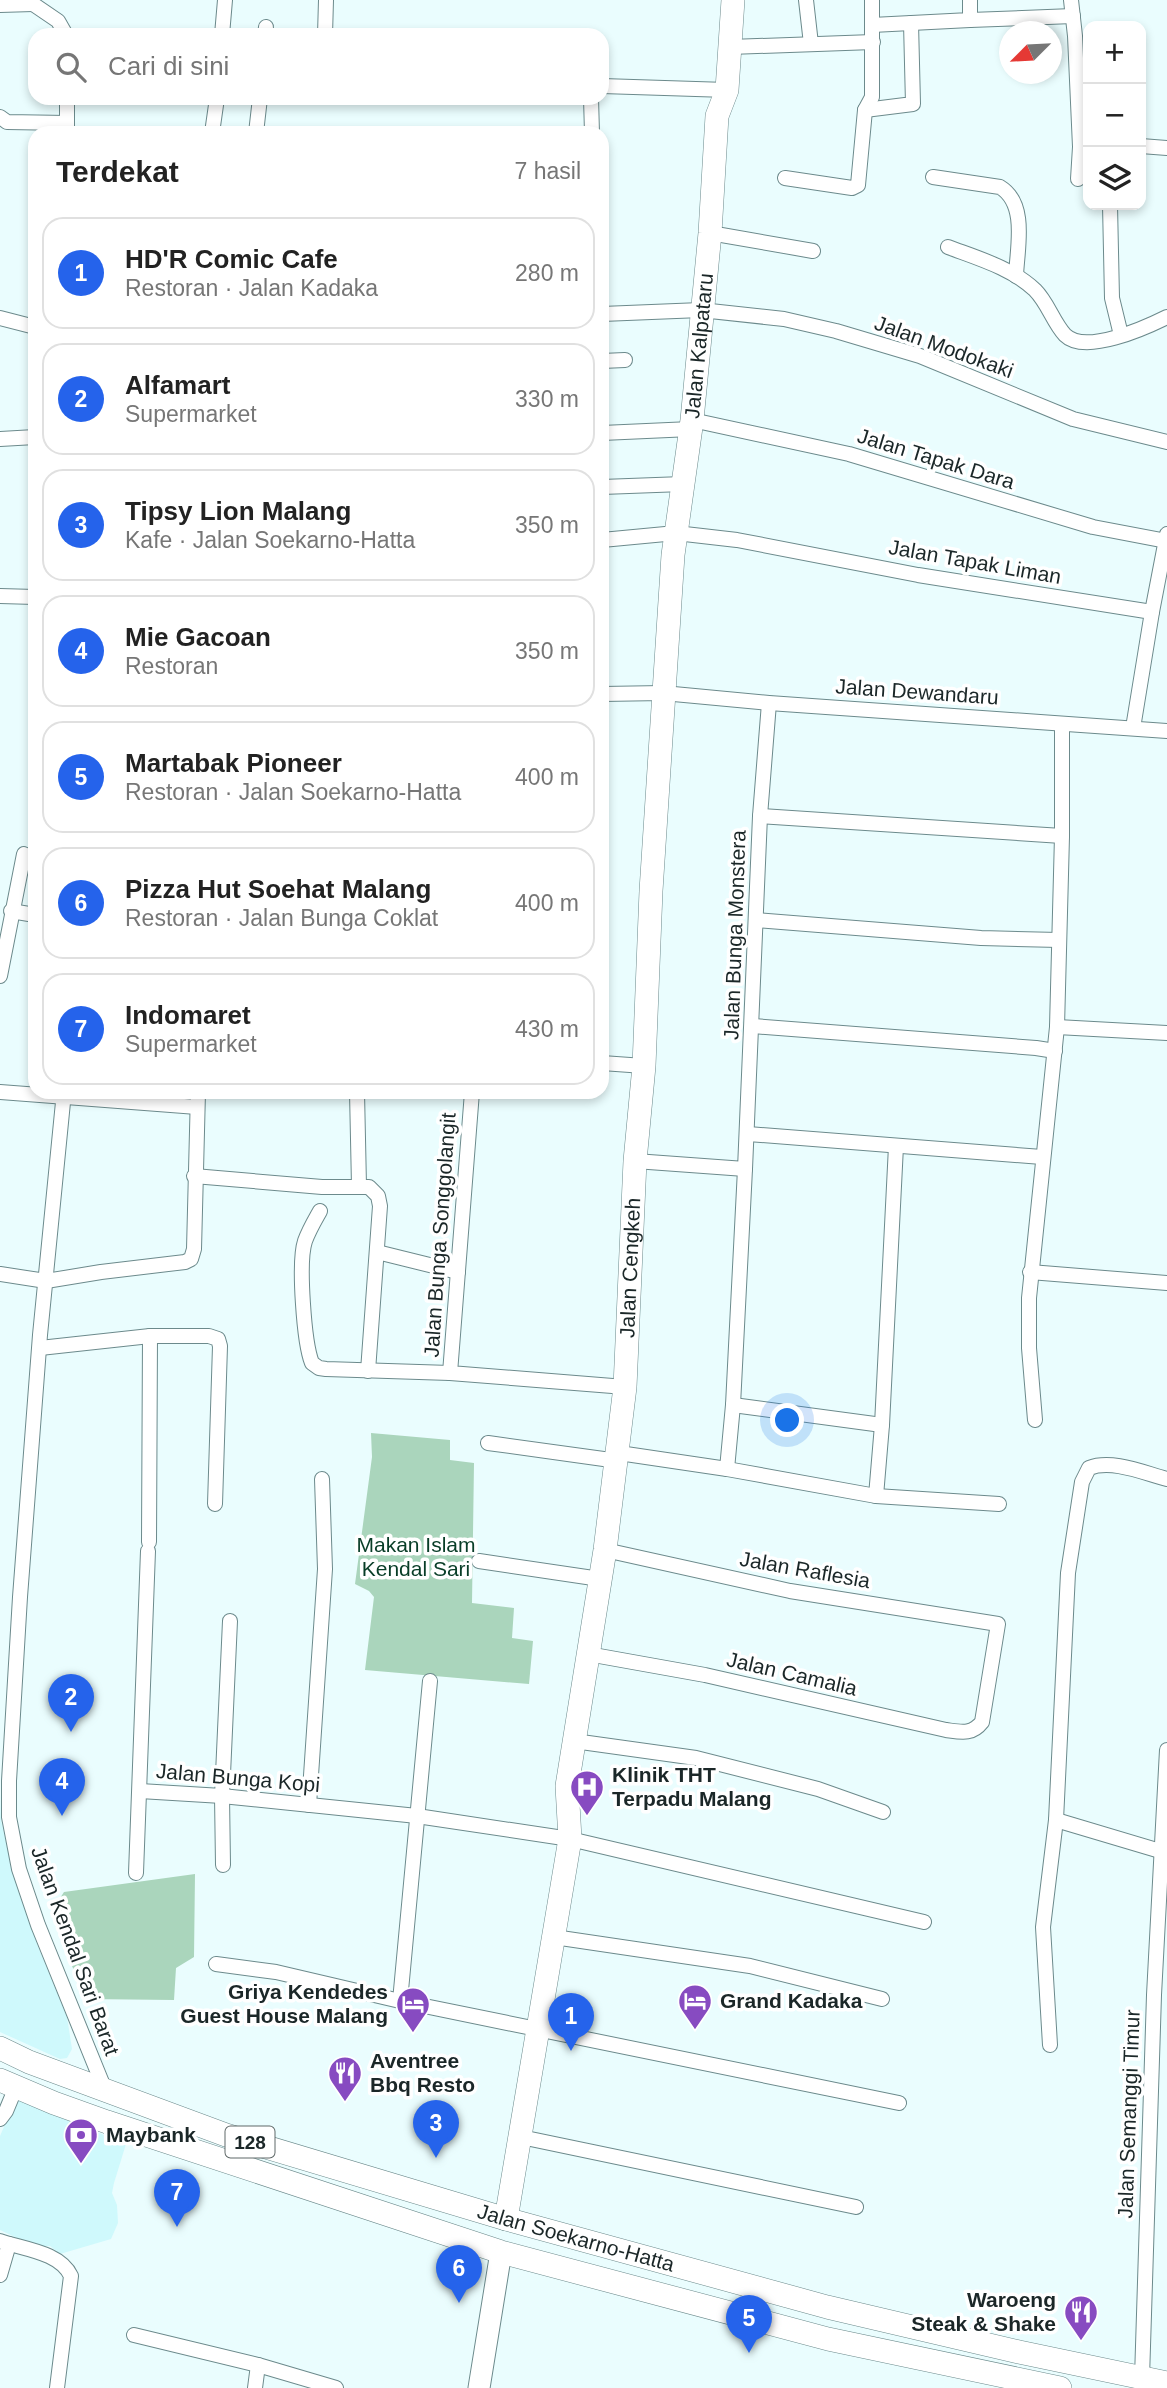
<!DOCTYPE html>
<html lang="id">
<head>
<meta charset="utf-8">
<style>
  :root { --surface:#fff; --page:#f6f6f6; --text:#222; --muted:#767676; --line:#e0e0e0; --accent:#2563eb }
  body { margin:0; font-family:Arial,sans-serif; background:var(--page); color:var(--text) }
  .controls { position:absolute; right:21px; top:21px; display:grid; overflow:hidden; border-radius:14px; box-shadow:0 4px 10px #0003 }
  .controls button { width:63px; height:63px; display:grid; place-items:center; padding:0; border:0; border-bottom:2px solid var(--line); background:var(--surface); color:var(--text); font:35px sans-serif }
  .compass { position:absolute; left:999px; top:21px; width:63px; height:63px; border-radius:50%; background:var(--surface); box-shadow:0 4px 10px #0003; rotate:246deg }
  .you { position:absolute; left:788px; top:1421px; width:24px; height:24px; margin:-18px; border:5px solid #fff; border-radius:50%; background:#1a73e8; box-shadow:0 0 0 10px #1a73e833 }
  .badge { display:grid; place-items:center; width:46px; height:46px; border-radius:50%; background:var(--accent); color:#fff; font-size:23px; font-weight:700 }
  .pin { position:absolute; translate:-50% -58px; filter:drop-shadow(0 2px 4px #0008) }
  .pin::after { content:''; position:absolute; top:37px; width:24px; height:21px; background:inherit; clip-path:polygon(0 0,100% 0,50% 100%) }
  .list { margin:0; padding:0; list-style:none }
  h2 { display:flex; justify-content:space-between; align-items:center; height:91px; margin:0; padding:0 28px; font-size:30px }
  h2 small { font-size:23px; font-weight:400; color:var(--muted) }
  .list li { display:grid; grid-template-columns:46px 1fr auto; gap:21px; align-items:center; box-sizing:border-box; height:112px; margin:0 14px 14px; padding:0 14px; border:2px solid var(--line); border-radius:21px }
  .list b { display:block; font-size:26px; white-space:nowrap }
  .list p { margin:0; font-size:23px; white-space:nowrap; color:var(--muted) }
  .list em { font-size:23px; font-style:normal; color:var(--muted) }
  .icon { flex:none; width:38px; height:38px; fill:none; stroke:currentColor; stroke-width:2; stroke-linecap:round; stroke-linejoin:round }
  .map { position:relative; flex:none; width:1167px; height:2388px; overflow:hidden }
  .search { position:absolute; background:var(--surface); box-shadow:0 4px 10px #0003; left:28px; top:28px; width:581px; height:77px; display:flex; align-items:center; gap:18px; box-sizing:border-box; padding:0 24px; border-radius:21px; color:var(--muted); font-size:26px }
  .panel { position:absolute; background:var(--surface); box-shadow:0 4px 10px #0003; left:28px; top:126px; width:581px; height:973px; border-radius:21px }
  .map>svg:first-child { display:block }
</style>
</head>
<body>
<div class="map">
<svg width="1167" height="2388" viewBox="0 0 1167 2388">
  <rect width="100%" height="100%" fill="#eafdfe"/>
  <g fill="#cff9fc">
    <path d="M0 1793 1 1820 11 1865 37 1944 67 2017 72 2049 67 2058 60 2059 0 2032Z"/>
    <path d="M16 2099 126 2144 114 2183 112 2193 117 2205 118 2223 111 2239 60 2254 50 2246H34L0 2230V2136Z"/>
  </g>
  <g fill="#aad5bc">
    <path d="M371 1433 450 1440V1460L474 1463 472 1603 514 1608 512 1638 533 1641 529 1684 365 1670 374 1597 369 1591 355 1584 372 1457Z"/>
    <path d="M195 1874 194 1957 176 1968 174 2000 85 1999 51 1912 64 1892Z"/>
  </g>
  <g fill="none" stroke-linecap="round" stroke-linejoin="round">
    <g stroke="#6c8a8c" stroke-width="16">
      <g id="street">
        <path d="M806 0 811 44"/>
        <path d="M1071 0 1075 36 1080 147H1088"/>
        <path d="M33 4 58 21 66 35"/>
        <path d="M0 5 33 4"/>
        <path d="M970 20 1073 16"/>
        <path d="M872 25 970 20V0"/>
        <path d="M222 35 225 0"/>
        <path d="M265 35 266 27"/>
        <path d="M325 35 326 0"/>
        <path d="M730 47 873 42"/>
        <path d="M602 86 727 90"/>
        <path d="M591 98 592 133"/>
        <path d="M865 110 913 104 911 23"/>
        <path d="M0 117 7 122 67 123"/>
        <path d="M67 132V98"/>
        <path d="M212 133 217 98"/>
        <path d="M256 133 260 98"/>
        <path d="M1141 146 1167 148"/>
        <path d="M933 177 1000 187C1028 204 1017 249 1016 276"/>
        <path d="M785 178 852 188 858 185 865 110 872 97V0"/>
        <path d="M1078 179 1080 147"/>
        <path d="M1110 205 1112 298 1121 335"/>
        <path d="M710 233 813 251"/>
        <path d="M948 247C977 258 1012 268 1035 290 1048 303 1053 322 1065 335 1085 355 1145 328 1167 317"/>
        <path d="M602 314 701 310 784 319 836 331 920 356 1073 419 1167 442"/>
        <path d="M0 318 35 327"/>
        <path d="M602 361 625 360"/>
        <path d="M692 420 849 454 1093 527 1166 541"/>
        <path d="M602 433 691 429"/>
        <path d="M0 439 35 437"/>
        <path d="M602 487 683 484"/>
        <path d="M602 540 676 533 737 540 918 575 1152 612"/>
        <path d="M0 596 35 597"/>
        <path d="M602 694 663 693 769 703 1167 731"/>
        <path d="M1133 728 1152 612 1167 534"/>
        <path d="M760 816 1062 836"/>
        <path d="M11 911 35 915"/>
        <path d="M756 920 981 938 1059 940"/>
        <path d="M0 976 24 854"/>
        <path d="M753 1026 1036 1048 1055 1051"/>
        <path d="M1057 1027 1167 1033"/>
        <path d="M602 1063 644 1066"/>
        <path d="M0 1092 197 1107"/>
        <path d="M64 1092 40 1335 20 1597 9 1781V1817L19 1869 38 1925 105 2090"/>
        <path d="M357 1092 359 1186"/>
        <path d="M472 1092 450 1373 625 1387"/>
        <path d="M748 1134 1042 1157"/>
        <path d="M635 1161 745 1169 760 816 769 703"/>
        <path d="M194 1176 322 1187H369L378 1196 380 1206 368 1371"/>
        <path d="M320 1211C315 1220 309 1230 305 1241 298 1262 304 1343 312 1363L319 1368 326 1369 450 1373"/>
        <path d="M377 1252 458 1272"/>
        <path d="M1030 1272 1167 1283"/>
        <path d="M0 1274 46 1281 101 1272 185 1262 191 1259 194 1249 198 1092"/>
        <path d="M40 1348 150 1336H209L218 1339 220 1346 215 1504"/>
        <path d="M733 1405 882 1425"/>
        <path d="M1035 1420 1029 1348V1298L1057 1027 1062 836V724"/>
        <path d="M488 1443 618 1461"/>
        <path d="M619 1453 727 1469 876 1496 999 1504"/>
        <path d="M727 1469 733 1405 745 1169"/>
        <path d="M876 1496 882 1425 896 1146"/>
        <path d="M149 1542 150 1336"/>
        <path d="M479 1561 600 1579"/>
        <path d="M588 1654 705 1675 946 1730C961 1732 972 1735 982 1722L998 1624 790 1591 605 1550"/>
        <path d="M574 1741 696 1758 818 1789 883 1812"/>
        <path d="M140 1791 222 1796 417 1816 570 1839 924 1922"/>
        <path d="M309 1805 325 1569 322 1479"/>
        <path d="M1056 1820 1167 1853"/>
        <path d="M223 1865 222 1796 230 1621"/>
        <path d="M136 1873 148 1551"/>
        <path d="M554 1937 750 1966 882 1999"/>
        <path d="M216 1964 276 1972 400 2001 899 2103"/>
        <path d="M400 2001 430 1681"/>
        <path d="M1050 2045 1043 1927 1056 1820 1068 1573 1082 1482 1089 1468C1112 1459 1144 1473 1167 1479"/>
        <path d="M0 2119 6 2111 16 2087"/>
        <path d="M521 2137 856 2207"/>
        <path d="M0 2241C23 2249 60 2252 71 2276L57 2388"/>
        <path d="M0 2275 9 2244"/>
        <path d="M134 2335 258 2365 336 2388"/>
        <path d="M1142 2378 1154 1995 1167 1750"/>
        <path d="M255 2388 258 2365"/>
      </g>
    </g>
    <g stroke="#6c8a8c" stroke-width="23">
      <path id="secondary" d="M479 2388 501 2252"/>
    </g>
    <g stroke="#6c8a8c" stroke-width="24">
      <g id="primary">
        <path id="s1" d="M0 2048 29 2062 226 2135 506 2219 827 2307 1019 2352 1167 2383"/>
        <path d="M0 2080 54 2103 107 2122 501 2252 828 2339 1060 2388"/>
        <path id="s2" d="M506 2219 570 1839 567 1786 605 1550 625 1387 635 1161 644 1066 651 891 673 555 692 420 710 233 717 116 727 90 733 0"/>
      </g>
    </g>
    <use href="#street" stroke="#fff" stroke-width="14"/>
    <use href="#secondary" stroke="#fff" stroke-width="21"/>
    <use href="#primary" stroke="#fff" stroke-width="23"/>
  </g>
  <defs>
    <g id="hospital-pin" transform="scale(1.75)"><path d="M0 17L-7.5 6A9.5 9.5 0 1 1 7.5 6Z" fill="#874bc1" stroke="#fff"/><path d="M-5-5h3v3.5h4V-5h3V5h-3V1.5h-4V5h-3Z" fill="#fff"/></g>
    <g id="hotel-pin" transform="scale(1.75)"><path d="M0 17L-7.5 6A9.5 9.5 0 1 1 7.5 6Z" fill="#874bc1" stroke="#fff"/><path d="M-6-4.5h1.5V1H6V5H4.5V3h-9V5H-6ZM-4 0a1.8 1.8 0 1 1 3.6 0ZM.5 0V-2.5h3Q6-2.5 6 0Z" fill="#fff"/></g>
    <g id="restaurant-pin" transform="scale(1.75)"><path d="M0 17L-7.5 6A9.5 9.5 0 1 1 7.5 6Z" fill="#874bc1" stroke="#fff"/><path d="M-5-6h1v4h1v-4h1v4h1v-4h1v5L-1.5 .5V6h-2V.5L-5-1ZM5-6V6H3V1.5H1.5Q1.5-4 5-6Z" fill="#fff"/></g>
    <g id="bank-pin" transform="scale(1.75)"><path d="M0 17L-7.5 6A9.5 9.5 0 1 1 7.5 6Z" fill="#874bc1" stroke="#fff"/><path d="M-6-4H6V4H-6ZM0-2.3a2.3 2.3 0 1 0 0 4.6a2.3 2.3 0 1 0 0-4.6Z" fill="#fff"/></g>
  </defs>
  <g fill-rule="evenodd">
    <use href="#hospital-pin" x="587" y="1787"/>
    <use href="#hotel-pin" x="695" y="2001"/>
    <use href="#hotel-pin" x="413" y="2004"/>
    <use href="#restaurant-pin" x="345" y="2073"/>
    <use href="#bank-pin" x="81" y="2135"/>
    <use href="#restaurant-pin" x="1081" y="2312"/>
  </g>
  <g text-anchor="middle" stroke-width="7" stroke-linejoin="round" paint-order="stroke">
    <rect fill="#fff" stroke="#5f6868" stroke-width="2" x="225.5" y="2126.5" width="49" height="31" rx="5"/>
    <g font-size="19" font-weight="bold" fill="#1b2728">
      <text x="250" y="2149">128</text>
    </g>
    <g font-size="21" fill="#1b2728" stroke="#fff">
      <text dy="7" stroke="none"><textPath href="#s2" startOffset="1886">Jalan Kalpataru</textPath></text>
      <text transform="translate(944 347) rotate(20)" y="7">Jalan Modokaki</text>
      <text transform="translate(936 459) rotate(17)" y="7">Jalan Tapak Dara</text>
      <text transform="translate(975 562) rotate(10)" y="7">Jalan Tapak Liman</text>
      <text transform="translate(917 692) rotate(4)" y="7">Jalan Dewandaru</text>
      <text transform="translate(735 935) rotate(-88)" y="7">Jalan Bunga Monstera</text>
      <text transform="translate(440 1235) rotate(-86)" y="7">Jalan Bunga Songgolangit</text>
      <text dy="7" stroke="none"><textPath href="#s2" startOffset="961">Jalan Cengkeh</textPath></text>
      <text transform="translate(805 1570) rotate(10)" y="7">Jalan Raflesia</text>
      <text transform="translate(792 1674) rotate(13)" y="7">Jalan Camalia</text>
      <text transform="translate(238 1778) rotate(5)" y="7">Jalan Bunga Kopi</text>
      <text transform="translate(75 1951) rotate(70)" y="7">Jalan Kendal Sari Barat</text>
      <text transform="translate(1129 2114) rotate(-88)" y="7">Jalan Semanggi Timur</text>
      <text dy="7" stroke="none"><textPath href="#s1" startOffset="607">Jalan Soekarno-Hatta</textPath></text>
    </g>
    <g font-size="21" fill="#083d27" stroke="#fff">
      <text x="416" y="1552">Makan Islam<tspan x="416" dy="24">Kendal Sari</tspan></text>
    </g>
    <g font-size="21" font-weight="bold" fill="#1b2728" stroke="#fff" text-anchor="start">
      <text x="612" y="1782">Klinik THT<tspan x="612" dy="24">Terpadu Malang</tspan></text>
      <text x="388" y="1999" text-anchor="end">Griya Kendedes<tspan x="388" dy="24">Guest House Malang</tspan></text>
      <text x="720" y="2008">Grand Kadaka</text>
      <text x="370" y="2068">Aventree<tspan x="370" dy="24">Bbq Resto</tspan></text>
      <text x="106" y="2142">Maybank</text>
      <text x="1056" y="2307" text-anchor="end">Waroeng<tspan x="1056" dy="24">Steak &amp; Shake</tspan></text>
    </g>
  </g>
</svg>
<div class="controls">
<button>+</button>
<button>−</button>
<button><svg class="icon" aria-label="layers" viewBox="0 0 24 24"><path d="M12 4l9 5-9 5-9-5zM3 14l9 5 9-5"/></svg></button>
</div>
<svg class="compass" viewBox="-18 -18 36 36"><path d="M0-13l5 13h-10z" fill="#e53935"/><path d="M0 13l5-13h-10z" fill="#767676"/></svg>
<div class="you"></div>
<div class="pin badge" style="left:571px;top:2051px">1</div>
<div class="pin badge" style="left:71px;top:1732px">2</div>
<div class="pin badge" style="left:436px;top:2158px">3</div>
<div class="pin badge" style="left:62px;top:1816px">4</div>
<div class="pin badge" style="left:749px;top:2353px">5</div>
<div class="pin badge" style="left:459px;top:2303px">6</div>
<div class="pin badge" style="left:177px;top:2227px">7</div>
<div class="search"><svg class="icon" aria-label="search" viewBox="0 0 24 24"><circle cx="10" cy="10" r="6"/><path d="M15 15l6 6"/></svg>Cari di sini</div>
<section class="panel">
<h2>Terdekat<small>7 hasil</small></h2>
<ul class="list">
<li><span class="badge">1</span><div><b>HD'R Comic Cafe</b><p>Restoran · Jalan Kadaka</p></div><em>280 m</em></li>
<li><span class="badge">2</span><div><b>Alfamart</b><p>Supermarket</p></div><em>330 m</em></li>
<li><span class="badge">3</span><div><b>Tipsy Lion Malang</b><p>Kafe · Jalan Soekarno-Hatta</p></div><em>350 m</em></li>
<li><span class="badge">4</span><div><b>Mie Gacoan</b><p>Restoran</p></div><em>350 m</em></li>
<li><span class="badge">5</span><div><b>Martabak Pioneer</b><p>Restoran · Jalan Soekarno-Hatta</p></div><em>400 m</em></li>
<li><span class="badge">6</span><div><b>Pizza Hut Soehat Malang</b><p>Restoran · Jalan Bunga Coklat</p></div><em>400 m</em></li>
<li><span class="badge">7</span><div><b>Indomaret</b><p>Supermarket</p></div><em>430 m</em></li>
</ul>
</section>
</div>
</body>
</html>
